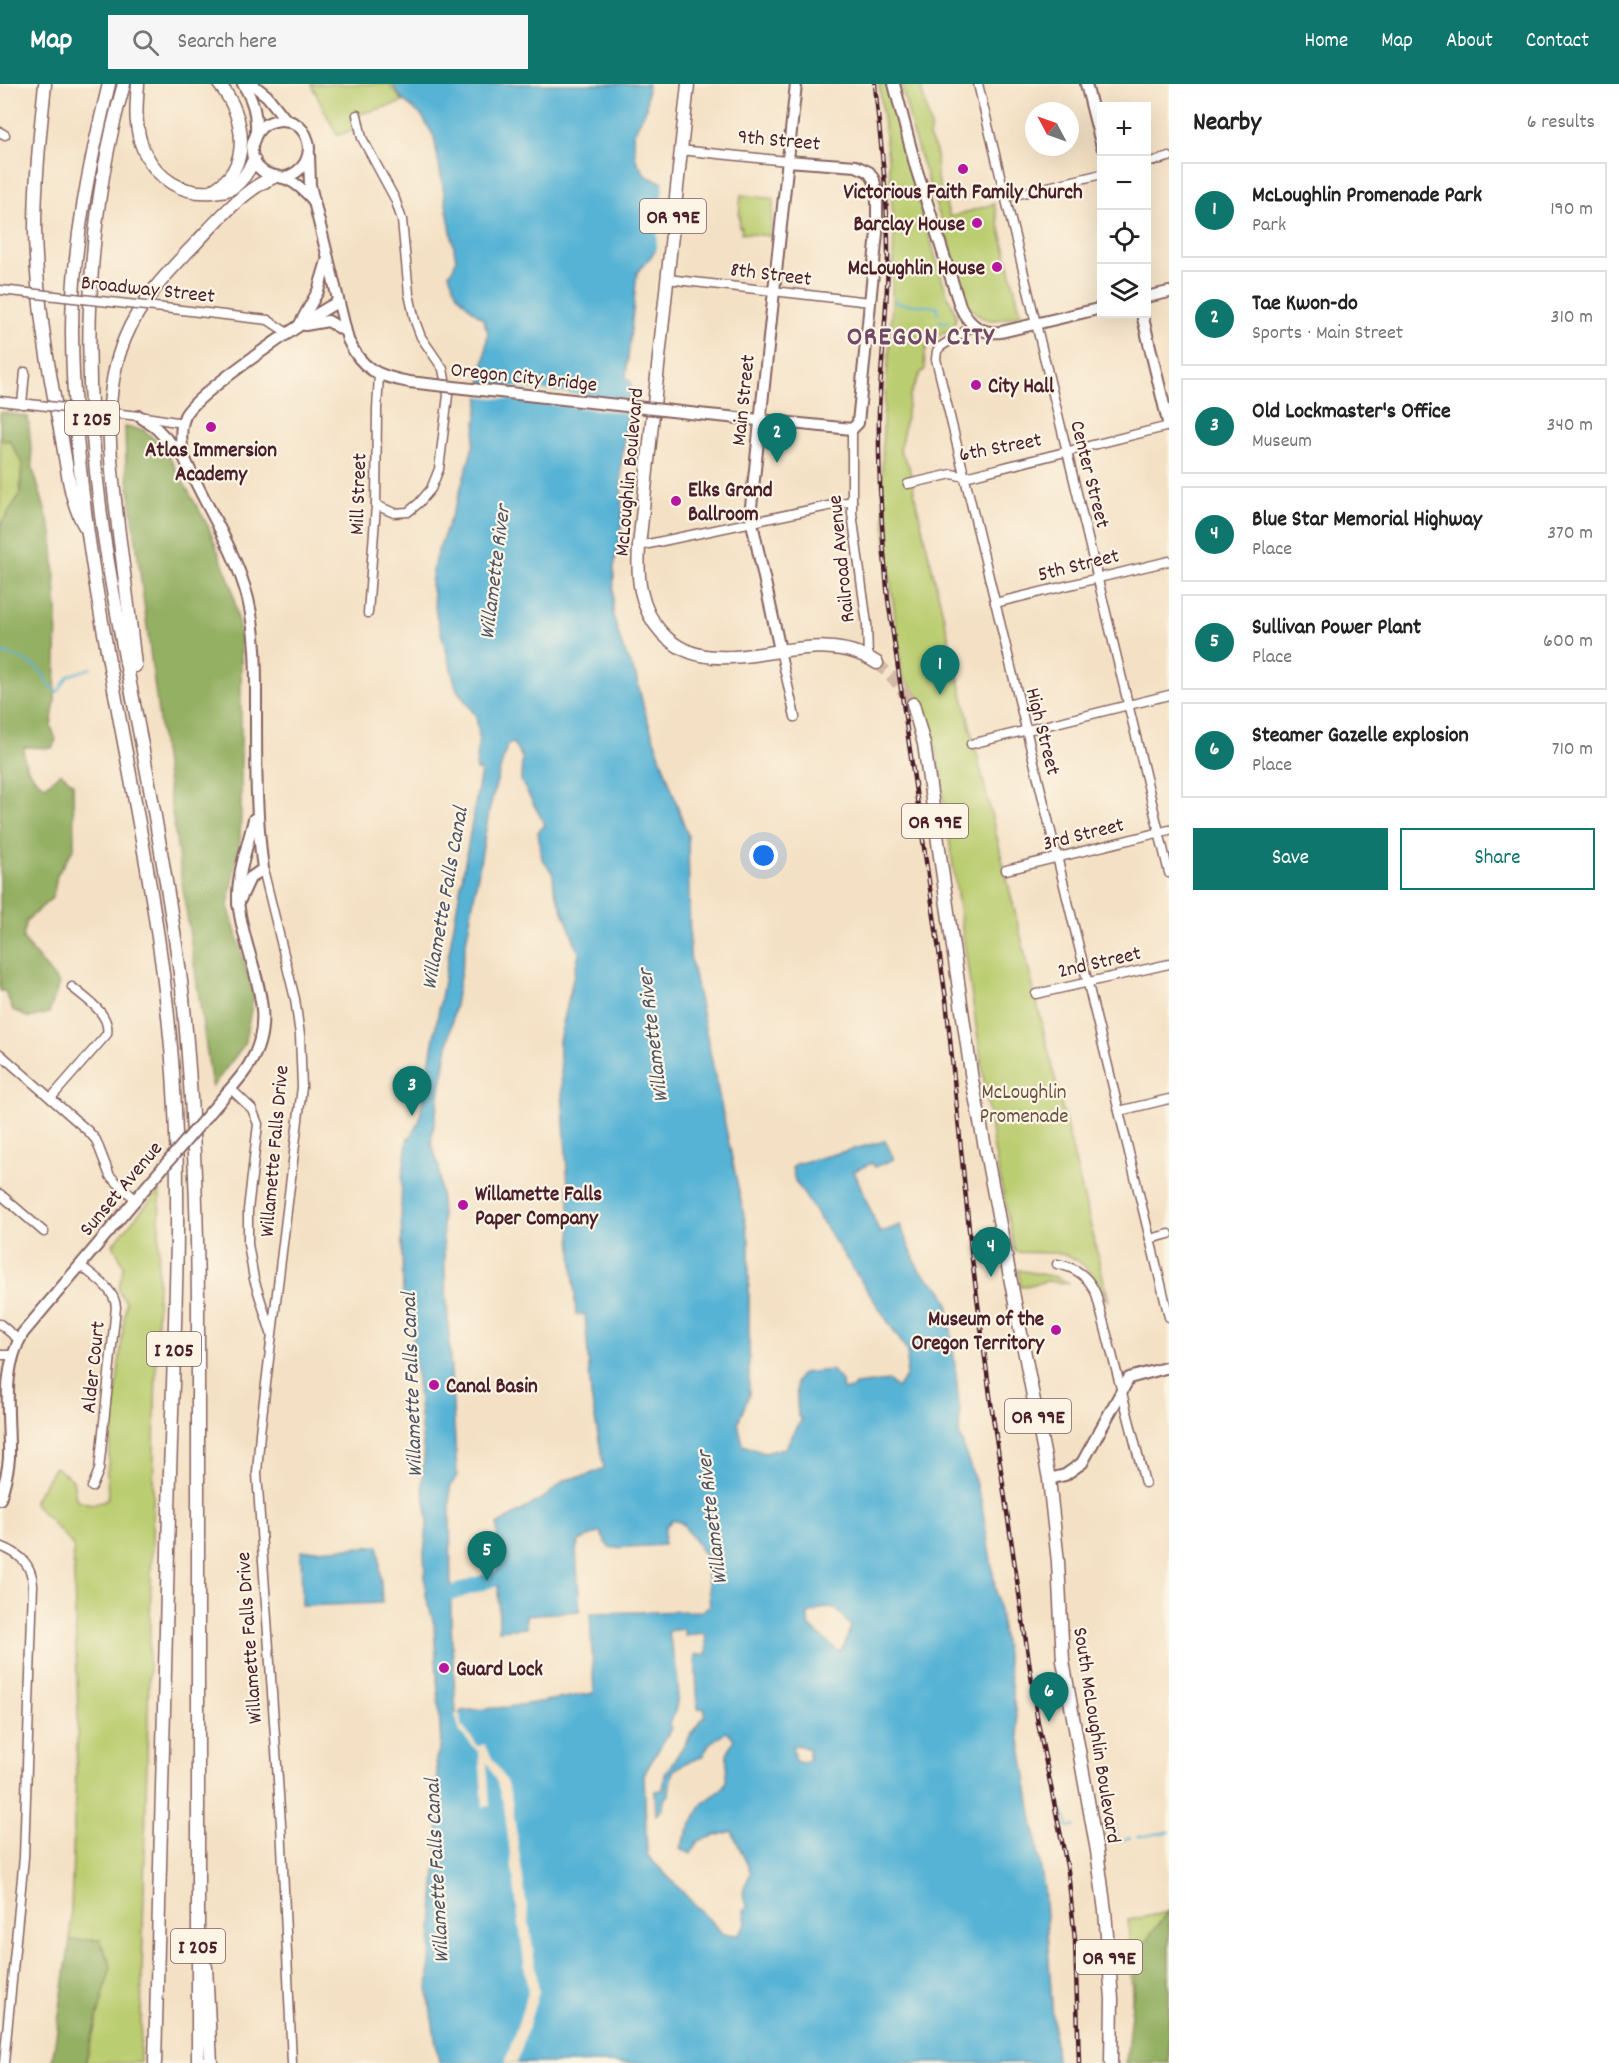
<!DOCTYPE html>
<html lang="en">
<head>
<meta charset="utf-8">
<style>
  :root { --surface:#fff; --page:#f6f6f6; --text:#222; --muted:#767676; --line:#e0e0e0; --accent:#0f766e }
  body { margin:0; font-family:Dekko,sans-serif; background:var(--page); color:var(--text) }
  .controls { position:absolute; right:18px; top:18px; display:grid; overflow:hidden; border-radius:0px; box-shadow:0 6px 24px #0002 }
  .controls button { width:54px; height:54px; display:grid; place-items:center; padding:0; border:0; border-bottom:2px solid var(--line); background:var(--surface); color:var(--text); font:30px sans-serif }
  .compass { position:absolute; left:1025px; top:18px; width:54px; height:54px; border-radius:50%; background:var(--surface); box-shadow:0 6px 24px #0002; rotate:311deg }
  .you { position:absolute; left:764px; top:772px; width:21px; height:21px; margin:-15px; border:4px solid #fff; border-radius:50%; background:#1a73e8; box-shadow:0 0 0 9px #1a73e833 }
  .badge { display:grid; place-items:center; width:39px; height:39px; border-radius:50%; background:var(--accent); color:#fff; font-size:20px; font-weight:700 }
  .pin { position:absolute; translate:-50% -50px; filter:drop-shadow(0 2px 3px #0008) }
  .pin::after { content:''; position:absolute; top:32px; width:21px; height:18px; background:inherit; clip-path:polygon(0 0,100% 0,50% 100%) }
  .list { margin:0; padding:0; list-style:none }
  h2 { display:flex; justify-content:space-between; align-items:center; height:78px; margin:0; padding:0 24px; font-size:26px }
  h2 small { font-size:20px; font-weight:400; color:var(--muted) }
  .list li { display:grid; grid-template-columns:39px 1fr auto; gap:18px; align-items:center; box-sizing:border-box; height:96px; margin:0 12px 12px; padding:0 12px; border:2px solid var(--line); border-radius:0px }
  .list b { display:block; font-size:22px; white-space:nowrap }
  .list p { margin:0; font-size:20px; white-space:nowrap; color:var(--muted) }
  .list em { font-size:20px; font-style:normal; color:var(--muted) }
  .actions { display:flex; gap:12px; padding:18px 24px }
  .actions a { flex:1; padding:14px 0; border:2px solid var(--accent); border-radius:0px; text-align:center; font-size:21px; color:var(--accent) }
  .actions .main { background:var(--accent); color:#fff }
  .icon { flex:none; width:33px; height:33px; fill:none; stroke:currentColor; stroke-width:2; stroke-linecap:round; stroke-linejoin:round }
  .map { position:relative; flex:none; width:1169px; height:1979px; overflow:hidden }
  header { display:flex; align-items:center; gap:36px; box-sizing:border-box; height:84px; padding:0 30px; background:var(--accent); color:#fff }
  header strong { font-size:28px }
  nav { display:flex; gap:33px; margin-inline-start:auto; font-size:21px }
  .search { width:420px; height:54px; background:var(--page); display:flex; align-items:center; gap:15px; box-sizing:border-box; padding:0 21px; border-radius:0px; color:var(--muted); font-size:22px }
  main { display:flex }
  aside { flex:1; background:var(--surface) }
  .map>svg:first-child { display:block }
</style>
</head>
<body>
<header>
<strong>Map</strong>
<div class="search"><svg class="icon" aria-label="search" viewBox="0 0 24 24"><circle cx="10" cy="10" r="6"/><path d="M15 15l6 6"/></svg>Search here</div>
<nav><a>Home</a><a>Map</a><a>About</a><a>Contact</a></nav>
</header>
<main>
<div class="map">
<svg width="1169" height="1979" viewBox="0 0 1169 1979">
  <rect width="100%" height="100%" fill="#fcf5e5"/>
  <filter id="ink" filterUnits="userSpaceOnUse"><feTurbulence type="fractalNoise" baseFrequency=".0167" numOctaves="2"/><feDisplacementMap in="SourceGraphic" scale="12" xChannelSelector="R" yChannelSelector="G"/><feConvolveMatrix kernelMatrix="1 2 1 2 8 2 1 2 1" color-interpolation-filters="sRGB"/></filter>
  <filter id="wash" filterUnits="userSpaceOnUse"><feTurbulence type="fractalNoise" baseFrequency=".008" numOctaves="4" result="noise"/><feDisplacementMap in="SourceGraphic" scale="24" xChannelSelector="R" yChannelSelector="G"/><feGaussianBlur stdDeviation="1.35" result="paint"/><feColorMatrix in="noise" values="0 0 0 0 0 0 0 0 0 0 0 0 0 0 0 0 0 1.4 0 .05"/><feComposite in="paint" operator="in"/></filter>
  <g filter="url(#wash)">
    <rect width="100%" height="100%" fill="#f4e1c5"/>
    <g fill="#bbcd71" stroke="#82764e" stroke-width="1.5">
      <path d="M311 0H389L403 18 356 31 359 45 337 51Z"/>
      <path d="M879 0H887L904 68 947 211C950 217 956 227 956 233 956 255 919 243 925 285L920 290 910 311 900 366 909 382 917 422 1109 1218C1102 1200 1084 1175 1063 1170 1052 1168 1028 1169 1015 1168L994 1065 934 651 923 620 902 591 886 460 882 392 883 335 891 244 894 147 890 91Z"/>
      <path d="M901 0H920L931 43 929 53 936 67 937 94 950 133 994 120 1021 230C999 236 986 243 969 222L915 57Z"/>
      <path d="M741 111 774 115 770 152 741 149 742 143H739L740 133H739Z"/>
      <path d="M0 356 10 357 22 379 20 410 0 442Z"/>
      <path d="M160 1105 140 1979H85L111 1882 100 1856H70L78 1629 73 1461 33 1418 55 1383 73 1396 76 1415C90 1421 95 1422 108 1414L107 1389 126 1218 118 1206 124 1182 113 1160Z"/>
      <path d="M1018 1186 1056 1193 1070 1200 1047 1197 1021 1203Z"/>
      <path d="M1169 1828V1979L1133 1929 1128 1836Z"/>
    </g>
    <g fill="#94b063" stroke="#6f6847" stroke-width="1.5">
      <path d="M0 328 28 333 33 385 52 449 57 528 55 617 51 642 56 656 52 664 24 663C22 681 30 692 45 702L61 689 73 699 74 764 57 791 53 813 26 837 23 855 59 900 49 929 29 934 13 926 5 907H0V442L20 410 22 379 10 357 0 356Z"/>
      <path d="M125 343 144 346 164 364 208 442 232 503 241 556V724L240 755 228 822 254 911 244 961 212 1003 163 667 126 380Z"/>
      <path d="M1169 1826V1979H1126L1137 1869Z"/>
      <path d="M70 1856H100L111 1882 85 1979H52Z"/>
    </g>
    <g fill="#57b3d5" stroke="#506980" stroke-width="1.5" fill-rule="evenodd">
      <path d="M392 0H648L646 25 633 51 636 76 646 92 664 99 658 164 637 189 626 293 631 299 621 383 622 442 614 483 613 531 622 562 636 592 645 629 688 752 690 871 749 1156V1311L738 1339 743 1361 764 1369 785 1364 802 1335 798 1332 796 1298 802 1289 831 1286 842 1297 843 1306 852 1305 855 1301 889 1297 897 1304 906 1293 908 1268 795 1097 792 1084 796 1080 885 1057 894 1075 875 1083 872 1079 854 1087 880 1149 900 1141 919 1186 942 1206 948 1218 960 1329 959 1349 981 1416 1044 1804 1056 1979H439L428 1908 440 1722 436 1675 441 1661 434 1540 426 1512 424 1469 428 1434 422 1399 424 1373 411 1233 403 1209 401 1122 402 1094 408 1053 410 1054 419 1038 481 687 476 686 479 651 476 632 457 606 437 534 431 499 435 475 457 417 473 363 488 248 483 235 470 224 457 210 449 190 453 185 456 175 434 53 422 32 403 16ZM513 659 522 673 521 697 545 741 538 748 542 775 553 790 554 804 579 869 559 957 576 1231 585 1230 591 1312 604 1384 588 1391 565 1396 545 1413 497 1441 499 1546 526 1544V1531L580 1527 576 1466 579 1457 600 1448 609 1464 664 1461 665 1443 673 1436 682 1439 705 1471 710 1521 702 1527 590 1529 594 1609 508 1623 461 1627 460 1630H456L451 1540 450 1403 457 1391 439 1083 431 1058 490 722 507 661ZM824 1523 836 1525 851 1542 844 1562 839 1568 810 1543 807 1531ZM684 1545 685 1551 705 1549 707 1570 695 1571 698 1625 705 1624V1633L702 1634 665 1690 663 1706 655 1707 656 1731 663 1725 664 1715 669 1711 670 1699 673 1687 685 1679 702 1673 709 1660 725 1648 734 1654 727 1670 726 1697 722 1705 702 1720 680 1764 691 1770 698 1757 732 1747 751 1789C745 1801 739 1811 748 1823L744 1827 746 1839 739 1851 723 1850 647 1771 644 1690 672 1643 669 1641C686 1612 675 1577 668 1547ZM798 1661 809 1665V1676L801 1679 795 1677 792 1663Z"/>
      <path d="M379 1462 382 1519 302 1522 301 1467Z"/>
    </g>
    <g fill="#f4e1c5">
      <path d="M664 95 667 99 661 164 655 172Z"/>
      <path d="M478 299 631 316 629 329 477 312Z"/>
      <path d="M455 1630H460L461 1641 478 1662 485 1660 486 1664 505 1695 511 1711 539 1908 517 1979H505L528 1909 504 1722 497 1699 487 1678 490 1722 483 1723 479 1669 460 1648Z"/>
    </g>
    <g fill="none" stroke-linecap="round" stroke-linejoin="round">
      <g stroke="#57b3d5" stroke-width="2">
        <path d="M896 214 895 219 938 223 937 230"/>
        <path d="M939 237 949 239"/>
        <path d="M0 569C12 570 36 580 43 590 48 598 49 604 58 608L68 592 91 584"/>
        <path d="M1063 1726 1068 1743 1075 1742"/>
        <path d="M1113 1735 1117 1756 1130 1754"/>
        <path d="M1137 1753 1169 1748"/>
      </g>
      <path stroke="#57b3d5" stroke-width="15" d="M441 1513 501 1492 513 1483"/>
    </g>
  </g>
  <g filter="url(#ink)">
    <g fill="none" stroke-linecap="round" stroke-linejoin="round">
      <path stroke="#d2baa6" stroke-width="12" stroke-dasharray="12 6" stroke-linecap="butt" d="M877 579 894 595 913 620"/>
      <g stroke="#866361" stroke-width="11">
        <g id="minor">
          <path d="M978 0 1169 789"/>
          <path d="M357 31 362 54 395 115 402 136 409 210 415 237 421 253 443 285 448 311 439 385 431 405 419 419 408 428 394 429 376 421"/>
          <path d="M0 48 5 51"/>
          <path d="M680 66 787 77"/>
          <path d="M1146 79 1169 73"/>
          <path d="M1006 113 1102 90"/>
          <path d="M667 195 870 218"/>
          <path d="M0 206 10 207"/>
          <path d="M173 225 268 236 289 250"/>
          <path d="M973 242 940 263 937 267 936 275 1169 1233"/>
          <path d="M0 317 26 320"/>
          <path d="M22 320 25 288"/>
          <path d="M139 332 183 339"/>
          <path d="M852 345V429L867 540 868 573"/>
          <path d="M908 400 952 390 965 393 1169 342"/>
          <path d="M639 462 852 417"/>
          <path d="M995 519 1169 477"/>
          <path d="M368 529 376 421 377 325 379 291"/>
          <path d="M780 566 795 633"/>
          <path d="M971 660 1169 611"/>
          <path d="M263 785 295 915 300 951 302 1003 260 1349 257 1389 281 1740 292 1979"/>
          <path d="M1006 786 1169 746"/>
          <path d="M1036 910 1169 880"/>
          <path d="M0 970 88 1047 96 1056 110 1092 135 1115"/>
          <path d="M231 1005 252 1025 258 1040 248 1126V1160L254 1195 271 1249"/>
          <path d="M51 1014 107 950C111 930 86 915 72 903"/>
          <path d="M1119 1027 1169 1015"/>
          <path d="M0 1110 44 1148"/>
          <path d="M1150 1155 1169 1150"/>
          <path d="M1057 1180C1075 1183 1089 1193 1096 1210 1113 1273 1129 1335 1145 1399"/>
          <path d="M80 1181C93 1192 115 1205 116 1223L99 1386 92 1403"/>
          <path d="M0 1240 18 1255"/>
          <path d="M0 1271H10"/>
          <path d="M0 1462C18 1469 32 1479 33 1501L24 1773 4 1979"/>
        </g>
      </g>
      <g stroke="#866361" stroke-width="14">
        <g id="major">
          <path d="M243 0C253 16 257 30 256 49"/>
          <path d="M252 0 267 12 286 36"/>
          <path d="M894 0 916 84 960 222C969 241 980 250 1001 248L1102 224"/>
          <path d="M1086 0 1102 63"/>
          <path d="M309 71 310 101 348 256C362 286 378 292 409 298"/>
          <path d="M283 94C328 82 308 25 271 38 264 40 258 46 255 53 250 63 251 75 258 83 266 92 274 91 283 94 295 97 305 107 313 116"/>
          <path d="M1146 213 1169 208"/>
          <path d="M1142 230 1169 342"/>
          <path d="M300 240 318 207 327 177"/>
          <path d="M305 241 328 237 345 247"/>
          <path d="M708 331 852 345 858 339 877 149V112L874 96 869 88 856 82 787 77"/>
          <path d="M139 332 155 343 184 373"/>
          <path d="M780 566 752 439 751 423 796 0"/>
          <path d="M238 820 250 794 263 785C256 733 256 682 256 630 256 591 257 553 248 515 235 464 205 422 184 373 181 360 179 345 185 332 195 310 312 231 338 218"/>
          <path d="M220 1017C230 1005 241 994 249 981 283 928 242 872 238 816 237 790 248 761 254 735"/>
          <path d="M1049 1395 1065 1391 1082 1379 1129 1294 1169 1283"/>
          <path d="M0 1415C4 1402 8 1389 9 1374 10 1331 0 1288 23 1249L147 1102"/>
        </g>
      </g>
      <g stroke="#866361" stroke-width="15">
        <g id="highway">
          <path d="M45 0C40 49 35 97 35 146 36 215 48 283 61 350 67 381 69 416 85 443"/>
          <path d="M109 0C89 81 72 163 72 247 73 498 156 740 173 989 182 1122 174 1256 170 1389 165 1586 160 1782 155 1979"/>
          <path d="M124 0C82 145 82 297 103 446 118 548 141 648 158 750 167 804 177 859 183 914 193 1015 197 1115 198 1216V1979"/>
          <path d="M138 0C136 23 134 47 145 69 158 95 182 111 213 108 221 107 228 107 235 102 244 95 249 86 254 76"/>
          <path d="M688 0 639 462C637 493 639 524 662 549 717 609 810 533 877 579"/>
          <path d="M211 107C253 86 246 31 219 0"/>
          <path d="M135 582C130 535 124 489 118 442 111 380 100 313 125 254 140 217 168 188 195 160 218 136 243 106 274 93"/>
          <path d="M913 620 924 660 972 996 1049 1395 1058 1478 1063 1577 1097 1767 1105 1827 1112 1915 1111 1979"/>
          <path d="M206 1883 211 1979"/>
        </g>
      </g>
      <use href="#minor" stroke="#fff" stroke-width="8"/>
      <use href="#major" stroke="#fff" stroke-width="10"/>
      <use href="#highway" stroke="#fff" stroke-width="12"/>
      <g stroke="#4a1f2b" stroke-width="4.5">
        <path id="rail" d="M875 0C880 56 888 112 888 168 888 222 881 275 879 328 878 391 882 453 888 515L946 915 972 1175 991 1319 1038 1639 1068 1787 1075 1856 1079 1979"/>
      </g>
      <use href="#rail" stroke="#fcf5e5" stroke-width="2" stroke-dasharray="7" stroke-linecap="butt"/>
      <g stroke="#866361" stroke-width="11" stroke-linecap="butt">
        <g id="minor-bridge">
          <path d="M10 207 173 225"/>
          <path d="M29 320 139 332"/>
        </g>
      </g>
      <g stroke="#866361" stroke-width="14" stroke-linecap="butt">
        <g id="major-bridge">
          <path d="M409 298 708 331"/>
          <path d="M147 1102 220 1017"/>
        </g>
      </g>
      <use href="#minor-bridge" stroke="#fff" stroke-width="8"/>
      <use href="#major-bridge" stroke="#fff" stroke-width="10"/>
    </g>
  </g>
  <g fill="#b5179e" stroke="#fcf5e5" stroke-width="2">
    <circle cx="963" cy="85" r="6"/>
    <circle cx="977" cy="139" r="6"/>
    <circle cx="997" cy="183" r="6"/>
    <circle cx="976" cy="301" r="6"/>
    <circle cx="211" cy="343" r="6"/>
    <circle cx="676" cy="417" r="6"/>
    <circle cx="463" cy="1121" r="6"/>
    <circle cx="1056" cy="1246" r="6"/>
    <circle cx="434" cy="1301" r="6"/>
    <circle cx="444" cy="1584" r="6"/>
  </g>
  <g text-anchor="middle" stroke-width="4.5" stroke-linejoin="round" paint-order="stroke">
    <g fill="#fcf5e5" stroke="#7f5f63" stroke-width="1.5">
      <rect x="640" y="115" width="66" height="34" rx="4.5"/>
      <rect x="65" y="317" width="54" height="34" rx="4.5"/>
      <rect x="902" y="720" width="66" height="34" rx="4.5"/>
      <rect x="147" y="1248" width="54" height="34" rx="4.5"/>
      <rect x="1005" y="1315" width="66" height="34" rx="4.5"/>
      <rect x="171" y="1845" width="54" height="34" rx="4.5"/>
      <rect x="1076" y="1856" width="66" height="34" rx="4.5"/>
    </g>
    <g font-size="20" font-weight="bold" fill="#4a1f2b">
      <text x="673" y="139">OR 99E</text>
      <text x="92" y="341">I 205</text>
      <text x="935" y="744">OR 99E</text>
      <text x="174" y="1272">I 205</text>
      <text x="1038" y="1339">OR 99E</text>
      <text x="198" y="1869">I 205</text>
      <text x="1109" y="1880">OR 99E</text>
    </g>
    <g font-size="21" fill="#4a1f2b" stroke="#fcf5e5">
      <text transform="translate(779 55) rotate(5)" y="7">9th Street</text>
      <text transform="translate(771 189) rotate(7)" y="7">8th Street</text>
      <text transform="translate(148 204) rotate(6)" y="7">Broadway Street</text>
      <text transform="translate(524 292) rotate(6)" y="7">Oregon City Bridge</text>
      <text transform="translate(742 316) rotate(-84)" y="7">Main Street</text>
      <text transform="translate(1000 362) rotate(-11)" y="7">6th Street</text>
      <text transform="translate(628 388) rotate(-85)" y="7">McLoughlin Boulevard</text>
      <text transform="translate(1091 390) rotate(76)" y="7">Center Street</text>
      <text transform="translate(357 410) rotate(-88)" y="7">Mill Street</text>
      <text transform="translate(840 475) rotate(-96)" y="7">Railroad Avenue</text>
      <text transform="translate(1078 480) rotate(-14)" y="7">5th Street</text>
      <text transform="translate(1044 647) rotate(76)" y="7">High Street</text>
      <text transform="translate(1083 749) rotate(-14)" y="7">3rd Street</text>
      <text transform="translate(1099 877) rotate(-13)" y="7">2nd Street</text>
      <text transform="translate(273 1067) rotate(-85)" y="7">Willamette Falls Drive</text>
      <text transform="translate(120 1104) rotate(-50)" y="7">Sunset Avenue</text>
      <text transform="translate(92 1283) rotate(-84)" y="7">Alder Court</text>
      <text transform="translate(248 1554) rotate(-94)" y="7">Willamette Falls Drive</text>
      <text transform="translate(1098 1651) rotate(81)" y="7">South McLoughlin Boulevard</text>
    </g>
    <g font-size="21" font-weight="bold" fill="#4a1f2b" stroke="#fcf5e5" text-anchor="start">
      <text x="963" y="114" text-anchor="middle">Victorious Faith Family Church</text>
      <text x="965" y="146" text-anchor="end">Barclay House</text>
      <text x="985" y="190" text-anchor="end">McLoughlin House</text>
      <text x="988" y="308">City Hall</text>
      <text x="211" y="372" text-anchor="middle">Atlas Immersion<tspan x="211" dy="24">Academy</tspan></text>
      <text x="688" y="412">Elks Grand<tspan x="688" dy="24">Ballroom</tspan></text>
      <text x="475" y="1116">Willamette Falls<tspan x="475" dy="24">Paper Company</tspan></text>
      <text x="1044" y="1241" text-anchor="end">Museum of the<tspan x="1044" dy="24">Oregon Territory</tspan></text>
      <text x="446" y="1308">Canal Basin</text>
      <text x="456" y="1591">Guard Lock</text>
    </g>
    <g font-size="21" fill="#6c5340" stroke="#fcf5e5">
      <text x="1024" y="1014">McLoughlin<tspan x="1024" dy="24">Promenade</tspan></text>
    </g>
    <g font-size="22" font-style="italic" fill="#4f5366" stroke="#fcf5e5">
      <text transform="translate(493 488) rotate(-83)" y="8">Willamette River</text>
      <text transform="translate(443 814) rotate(-80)" y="8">Willamette Falls Canal</text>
      <text transform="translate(651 952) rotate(-97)" y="8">Willamette River</text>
      <text transform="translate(410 1301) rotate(-92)" y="8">Willamette Falls Canal</text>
      <text transform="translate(710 1434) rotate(-97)" y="8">Willamette River</text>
      <text transform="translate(435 1787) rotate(-93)" y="8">Willamette Falls Canal</text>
    </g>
    <g font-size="27" font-weight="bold" letter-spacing="1.5" fill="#6f4966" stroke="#fcf5e5">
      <text x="921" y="260">OREGON CITY</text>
    </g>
  </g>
</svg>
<div class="controls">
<button>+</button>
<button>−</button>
<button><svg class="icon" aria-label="locate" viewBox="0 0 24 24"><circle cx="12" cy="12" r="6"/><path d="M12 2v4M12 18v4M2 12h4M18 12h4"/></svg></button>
<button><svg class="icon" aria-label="layers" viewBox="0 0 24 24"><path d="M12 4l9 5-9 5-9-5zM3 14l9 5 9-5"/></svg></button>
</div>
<svg class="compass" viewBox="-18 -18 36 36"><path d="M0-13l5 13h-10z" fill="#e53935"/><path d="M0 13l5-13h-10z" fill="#767676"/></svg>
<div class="you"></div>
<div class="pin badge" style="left:940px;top:611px">1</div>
<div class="pin badge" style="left:777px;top:379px">2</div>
<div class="pin badge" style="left:412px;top:1032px">3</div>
<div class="pin badge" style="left:991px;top:1193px">4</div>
<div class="pin badge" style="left:487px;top:1497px">5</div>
<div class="pin badge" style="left:1049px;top:1638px">6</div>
</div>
<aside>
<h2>Nearby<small>6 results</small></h2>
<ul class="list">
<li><span class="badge">1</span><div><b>McLoughlin Promenade Park</b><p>Park</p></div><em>190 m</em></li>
<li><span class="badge">2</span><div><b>Tae Kwon-do</b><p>Sports · Main Street</p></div><em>310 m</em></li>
<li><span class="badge">3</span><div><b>Old Lockmaster's Office</b><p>Museum</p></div><em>340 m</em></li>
<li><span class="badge">4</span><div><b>Blue Star Memorial Highway</b><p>Place</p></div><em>370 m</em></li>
<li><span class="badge">5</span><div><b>Sullivan Power Plant</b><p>Place</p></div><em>600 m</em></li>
<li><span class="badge">6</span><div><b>Steamer Gazelle explosion</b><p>Place</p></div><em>710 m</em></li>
</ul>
<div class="actions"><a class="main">Save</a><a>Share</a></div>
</aside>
</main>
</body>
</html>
